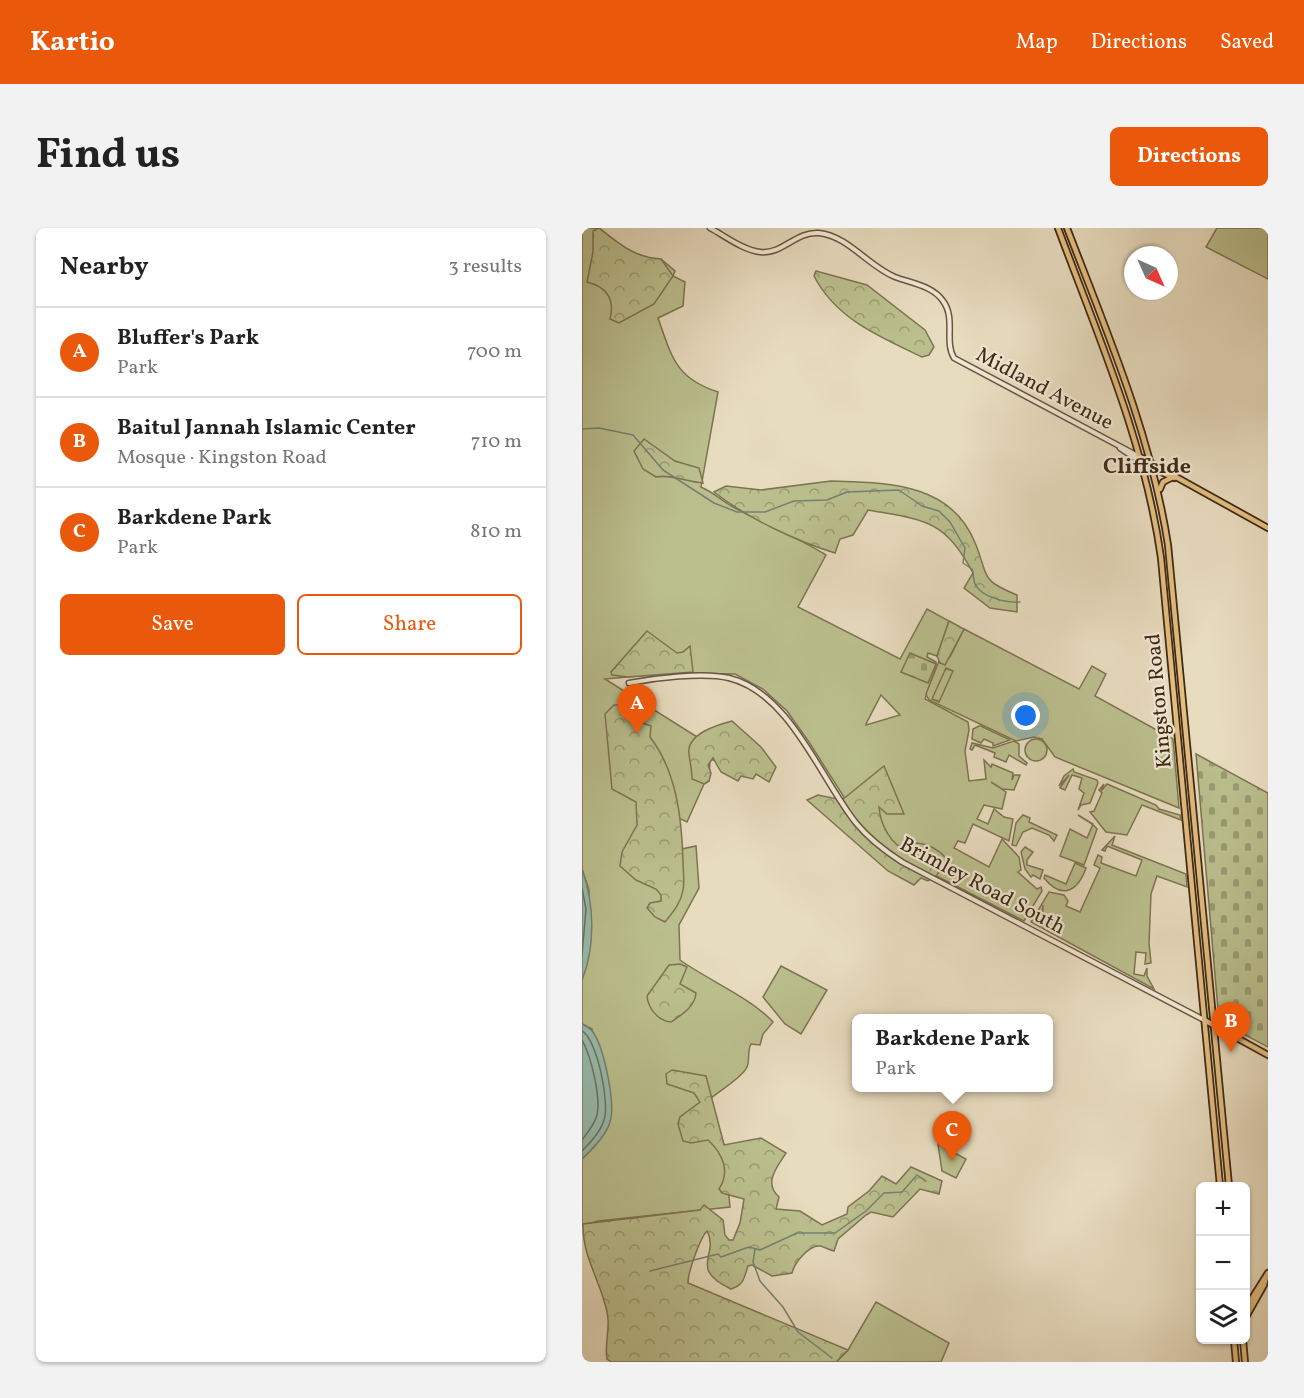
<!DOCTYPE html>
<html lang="en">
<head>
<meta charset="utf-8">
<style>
  :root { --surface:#fff; --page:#f2f2f2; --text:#222; --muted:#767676; --line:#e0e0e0; --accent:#ea580c }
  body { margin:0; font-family:Vollkorn,serif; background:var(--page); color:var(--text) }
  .controls { position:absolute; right:18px; bottom:18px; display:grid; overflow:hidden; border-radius:9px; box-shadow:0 2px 4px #0004 }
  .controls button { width:54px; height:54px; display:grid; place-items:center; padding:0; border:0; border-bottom:2px solid var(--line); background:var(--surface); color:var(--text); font:30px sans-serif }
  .compass { position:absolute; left:542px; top:18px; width:54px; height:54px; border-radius:50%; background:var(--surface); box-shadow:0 2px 4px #0004; rotate:135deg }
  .you { position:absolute; left:444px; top:488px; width:21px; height:21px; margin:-15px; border:4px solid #fff; border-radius:50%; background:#1a73e8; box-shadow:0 0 0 9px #1a73e833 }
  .badge { display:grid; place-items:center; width:39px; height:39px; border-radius:50%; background:var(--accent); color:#fff; font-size:20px; font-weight:700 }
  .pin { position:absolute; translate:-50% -50px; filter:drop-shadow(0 2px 3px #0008) }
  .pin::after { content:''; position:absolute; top:32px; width:21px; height:18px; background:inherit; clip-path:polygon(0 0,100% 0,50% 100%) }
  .popup { position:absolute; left:270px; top:786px; width:201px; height:78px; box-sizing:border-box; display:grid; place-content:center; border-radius:9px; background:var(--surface); filter:drop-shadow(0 2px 4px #0005); font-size:20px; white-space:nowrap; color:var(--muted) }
  .popup b { font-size:22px; color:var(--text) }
  .popup::after { content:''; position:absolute; left:50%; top:100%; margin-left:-12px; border:12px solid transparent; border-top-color:var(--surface) }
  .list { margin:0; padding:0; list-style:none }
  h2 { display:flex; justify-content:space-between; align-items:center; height:78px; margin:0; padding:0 24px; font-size:26px }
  h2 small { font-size:20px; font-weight:400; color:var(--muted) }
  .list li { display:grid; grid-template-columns:39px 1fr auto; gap:18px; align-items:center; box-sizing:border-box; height:90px; padding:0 24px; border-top:2px solid var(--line) }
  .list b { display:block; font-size:22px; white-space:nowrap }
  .list p { margin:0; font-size:20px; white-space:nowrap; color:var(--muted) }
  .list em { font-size:20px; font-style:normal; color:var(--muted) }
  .actions { display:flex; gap:12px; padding:18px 24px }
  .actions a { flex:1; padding:14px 0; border:2px solid var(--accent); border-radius:9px; text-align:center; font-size:21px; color:var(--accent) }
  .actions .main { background:var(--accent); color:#fff }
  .icon { flex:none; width:33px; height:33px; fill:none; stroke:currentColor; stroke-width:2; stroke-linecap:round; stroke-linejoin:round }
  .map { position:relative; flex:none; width:686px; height:1134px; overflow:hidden; border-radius:9px }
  header { display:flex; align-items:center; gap:36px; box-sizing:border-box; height:84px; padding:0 30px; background:var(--accent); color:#fff }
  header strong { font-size:28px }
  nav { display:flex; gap:33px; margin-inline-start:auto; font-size:21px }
  .intro { display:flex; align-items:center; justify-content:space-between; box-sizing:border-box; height:144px; padding:0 36px }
  h1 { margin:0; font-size:42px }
  .button { padding:15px 27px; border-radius:9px; background:var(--accent); color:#fff; font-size:21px; font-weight:700 }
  main { display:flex; gap:36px; padding:0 36px }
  aside { flex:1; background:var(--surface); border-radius:9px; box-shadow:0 2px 4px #0004 }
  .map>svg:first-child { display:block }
</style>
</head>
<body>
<header>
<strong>Kartio</strong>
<nav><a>Map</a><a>Directions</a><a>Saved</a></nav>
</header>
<div class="intro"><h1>Find us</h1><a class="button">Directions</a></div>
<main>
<aside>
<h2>Nearby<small>3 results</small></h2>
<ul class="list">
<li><span class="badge">A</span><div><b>Bluffer's Park</b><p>Park</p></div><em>700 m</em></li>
<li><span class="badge">B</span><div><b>Baitul Jannah Islamic Center</b><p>Mosque · Kingston Road</p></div><em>710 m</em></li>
<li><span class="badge">C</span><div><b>Barkdene Park</b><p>Park</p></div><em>810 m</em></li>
</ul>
<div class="actions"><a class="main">Save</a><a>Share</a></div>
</aside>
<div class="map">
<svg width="686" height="1134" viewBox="0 0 686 1134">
  <defs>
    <pattern id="forest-crowns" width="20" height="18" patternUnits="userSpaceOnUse" patternTransform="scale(1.5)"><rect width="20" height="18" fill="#bbbf8e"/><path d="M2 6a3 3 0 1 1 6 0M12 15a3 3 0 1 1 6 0" fill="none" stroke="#999b73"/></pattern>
    <pattern id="cemetery-stones" width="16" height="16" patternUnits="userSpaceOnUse" patternTransform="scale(1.5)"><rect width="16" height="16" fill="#bbbf8e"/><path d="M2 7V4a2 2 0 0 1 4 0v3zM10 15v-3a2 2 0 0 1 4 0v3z" fill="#999b73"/></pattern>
  </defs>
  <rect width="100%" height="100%" fill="#e8dcbf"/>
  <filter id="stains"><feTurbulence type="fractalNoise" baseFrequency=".00333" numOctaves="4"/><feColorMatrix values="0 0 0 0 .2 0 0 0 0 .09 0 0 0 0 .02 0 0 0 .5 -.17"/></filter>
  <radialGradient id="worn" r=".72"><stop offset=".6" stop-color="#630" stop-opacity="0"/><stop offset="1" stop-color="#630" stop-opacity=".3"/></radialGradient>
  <g fill="#bbbf8e" stroke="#7d7452" stroke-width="1.5" fill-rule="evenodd">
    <path d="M0 0H17L39 18 62 31H79L93 43 91 48 103 54 101 78 76 90C90 129 93 150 136 164L119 259C133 265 142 275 155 281 185 297 215 309 244 327L216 379 318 431 345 381 367 393 355 428 346 425 345 429 354 434V439L343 471 386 494 387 502 383 523 387 553 404 551 402 532 409 539 410 536 431 545 430 552 432 547H438L432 562 420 561 409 554 424 564 420 581 402 577 395 591 406 596 412 581 422 589 431 591 427 613 391 596 383 615 376 613 372 620 407 639 420 611 437 629 439 642 436 644 455 661 459 659 460 663 442 693 306 623 286 607 227 514 205 483 181 461 153 446 91 445 23 451 139 524 134 532H128L127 553 122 556 105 594 84 584 90 623 114 618 117 660 97 697 98 732C126 752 169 770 191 794L181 806 178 817 169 816C165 824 168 832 165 839 161 849 136 864 129 870L142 917 148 979 16 993 0 998V931L12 919 10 801 0 796V752L7 723V662L0 641ZM299 467 318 487 284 497V496Z"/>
    <path d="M635 0H686V51L624 19Z"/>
    <path d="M382 401 497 461 510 438 524 446 513 468 591 511 597 580 473 529 460 511 452 509 434 513 347 472 344 466 357 433 358 435 368 429Z"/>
    <path d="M397 498H399L428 512 411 518V515L402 511 399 515 390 511 391 501Z"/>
    <circle cx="454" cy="522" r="11"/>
    <path d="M432 513 437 516V528L445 535 444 537 427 527 424 534 412 529 413 525 393 517 390 522 388 521 390 515 411 520Z"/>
    <path d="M491 541 492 544 515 552 516 555 508 575 499 577 496 582 502 565 497 561 500 550 490 547 483 562 478 560 487 547 477 558 482 548Z"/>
    <path d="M522 556 519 563 525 556 574 577 577 581 598 587 599 592 560 577 545 607 524 604 508 584 512 583 520 565 517 562Z"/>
    <path d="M441 587 448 590 447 594 475 607 472 613 467 607 450 600 441 604 434 618 430 617 434 595Z"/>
    <path d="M496 587C502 592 510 594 515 601L502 637 478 628 488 601 505 610 511 596Z"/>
    <path d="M533 608 530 617 604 646 605 659 575 648 569 666 567 715 569 735 563 736 564 725 554 724 552 746 562 748 565 740V748L572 761 460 700 461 677 458 699 449 694 467 664 482 667 486 673 484 678 498 684 518 640 512 637 516 627 520 629 519 635 554 648 560 632 525 618 523 623 520 622Z"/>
    <path d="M443 619 451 624 445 632V637L461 642 458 651 451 647 449 649 443 641 439 624Z"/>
    <path d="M493 635 504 640C495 665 479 671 462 650L463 647 484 656Z"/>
    <path d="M199 738 245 762 219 806 203 796 181 769Z"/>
    <path d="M356 916 384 931 374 950 360 943Z"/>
    <path d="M294 1074 367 1115 359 1134H254L266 1122Z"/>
  </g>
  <g fill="url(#forest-crowns)" stroke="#7d7452" stroke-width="1.5">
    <path d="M17 0C36 15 53 30 79 31L91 48 72 76 37 95 28 91C33 71 25 59 5 54L11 24V3Z"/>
    <path d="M234 43 285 57 343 102 352 119 347 127 340 129C298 109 254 91 232 48Z"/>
    <path d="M62 211 93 233 117 240 121 255C104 254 90 246 74 249L61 241 52 223Z"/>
    <path d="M249 253C305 255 370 254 394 317 407 351 399 352 435 367V384L408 380 382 360 391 345C363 291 342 292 286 282L271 307 258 311 253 325C214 313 165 290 132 264L144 258 179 262Z"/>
    <path d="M367 393 382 401 363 437 358 435 355 428Z"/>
    <path d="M65 403 95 425 101 424 108 418 111 444 46 449 30 447 29 444Z"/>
    <path d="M32 477H36L50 491 69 498 68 509C95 544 100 592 101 634 101 643 103 654 101 662 99 675 91 684 83 694L73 689 65 680 68 675 79 673V667L74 661 54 652 38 638 40 624 55 597 54 574 30 561 23 486Z"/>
    <path d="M150 493 179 519 194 539 187 554 174 546 171 551 159 548 156 553 139 544 131 530 126 537 129 545 127 553 122 556 110 551C110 542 108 535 107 526 104 506 135 497 150 493Z"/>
    <path d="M302 538 322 586H305L297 579C298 595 309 619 326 622L335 615C347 616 357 622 365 631L355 647 346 653 339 650 332 657 306 643 225 572 236 567 260 572Z"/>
    <path d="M98 736 105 739 98 756 114 765C113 779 99 787 89 794 76 793 66 780 65 768L87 737Z"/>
    <path d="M90 842 124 848 142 917 179 910 204 925C195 939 181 955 197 969L194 981 218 983 240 997 265 986 266 979 287 963 300 948 314 956 329 939 360 953 357 966 338 961 311 989 289 984 284 987 256 1011 252 1023C248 1022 242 1019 238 1018 226 1017 212 1036 210 1045L190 1048 170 1037 166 1038C162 1050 162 1057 149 1061 105 1040 138 1027 125 1003 118 1010 106 1044 106 1055L266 1122 254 1134H29L25 1131C22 1116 29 1099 25 1084 19 1054 0 1028 1 996L118 982 122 977 141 992 143 1007 147 1012H151L158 995 162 971 140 965 137 961C149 943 140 925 126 912L109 915 101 913 96 896 98 889 118 874 112 865 85 856 84 846Z"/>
  </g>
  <g fill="url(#cemetery-stones)" stroke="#7d7452" stroke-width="1.5">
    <path d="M328 425 354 436 346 455 319 444Z"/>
    <path d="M364 440 371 443 357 474 350 471Z"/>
    <path d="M614 526 686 565V819L637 793Z"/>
  </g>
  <g fill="#98bcae" stroke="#748171" stroke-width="1.5">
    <path d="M0 641C12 675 14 717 0 752Z"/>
    <path d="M0 796C4 798 8 800 11 804 22 820 34 876 28 894 24 908 10 921 0 931Z"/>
  </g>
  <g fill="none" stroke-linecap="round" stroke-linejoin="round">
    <g stroke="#6c7262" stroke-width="1.5">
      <path d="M0 660 4 681 0 727"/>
      <path d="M0 803C15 811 28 875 22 892 19 903 8 915 0 923"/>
      <path d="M0 812C9 828 19 869 15 887 13 896 5 905 0 912"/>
    </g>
    <g stroke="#748171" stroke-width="1.5">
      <path d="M0 201 17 200 51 207 81 242 132 275 155 284H183L212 273 245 272 265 264 317 262 340 278 357 283 368 294 383 320 381 335 390 341C392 346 391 352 393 356 400 370 425 375 438 374"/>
      <path d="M173 1021 171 1034 178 1053 201 1079 216 1104 250 1130"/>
      <path d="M68 1043 136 1026 139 1029 167 1019 178 1022 215 1005H253L284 983 302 965 320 964 335 947 344 953"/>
    </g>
    <g stroke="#695640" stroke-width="7">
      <g id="minor">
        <path d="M128 0C143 8 161 22 178 24 200 27 214 3 237 5 266 8 286 38 313 49 329 55 351 58 361 73 374 90 362 114 372 130L558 229"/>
        <path d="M538 220 559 234"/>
        <path d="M47 455C73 450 121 444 147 450 208 465 238 550 274 595 287 611 303 623 320 634L624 793"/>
      </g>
    </g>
    <g stroke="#3f2915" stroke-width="8">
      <g id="major">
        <path d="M476 0C516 108 563 215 579 330L638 958"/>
        <path d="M485 0C525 104 569 207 586 317L647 958"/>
        <path d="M558 229 686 300"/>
        <path d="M560 235 592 250"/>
        <path d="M578 261 581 254 589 250"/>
        <path d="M624 793 686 827"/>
        <path d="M664 1080 686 1045"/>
        <path d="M664 1089 682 1057 684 1049"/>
        <path d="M652 1112 654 1134"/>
        <path d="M661 1112 663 1134"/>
      </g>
    </g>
    <use href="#minor" stroke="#f0e8d5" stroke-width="4"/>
    <use href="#major" stroke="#e4be80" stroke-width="4.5"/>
  </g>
  <g text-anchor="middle" stroke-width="4.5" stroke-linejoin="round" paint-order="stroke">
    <g font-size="21" fill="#3f2915" stroke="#f0e8d5">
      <text transform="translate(463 160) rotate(28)" y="7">Midland Avenue</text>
      <text transform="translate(576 473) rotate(-95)" y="7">Kingston Road</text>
      <text transform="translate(401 657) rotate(28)" y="7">Brimley Road South</text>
    </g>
    <g font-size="22" font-weight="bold" fill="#3f2915" stroke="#f0e8d5">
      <text x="565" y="245">Cliffside</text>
    </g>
  </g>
  <rect width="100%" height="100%" filter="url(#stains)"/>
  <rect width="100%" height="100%" fill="url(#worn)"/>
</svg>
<div class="controls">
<button>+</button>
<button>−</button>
<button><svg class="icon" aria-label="layers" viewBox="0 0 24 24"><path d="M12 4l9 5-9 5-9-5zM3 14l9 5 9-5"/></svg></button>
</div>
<svg class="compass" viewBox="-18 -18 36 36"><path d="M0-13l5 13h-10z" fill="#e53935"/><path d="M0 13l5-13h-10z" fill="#767676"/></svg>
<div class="you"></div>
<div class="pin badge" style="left:55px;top:506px">A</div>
<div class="pin badge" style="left:649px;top:824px">B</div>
<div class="pin badge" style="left:370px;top:933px">C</div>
<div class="popup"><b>Barkdene Park</b>Park</div>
</div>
</main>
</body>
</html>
